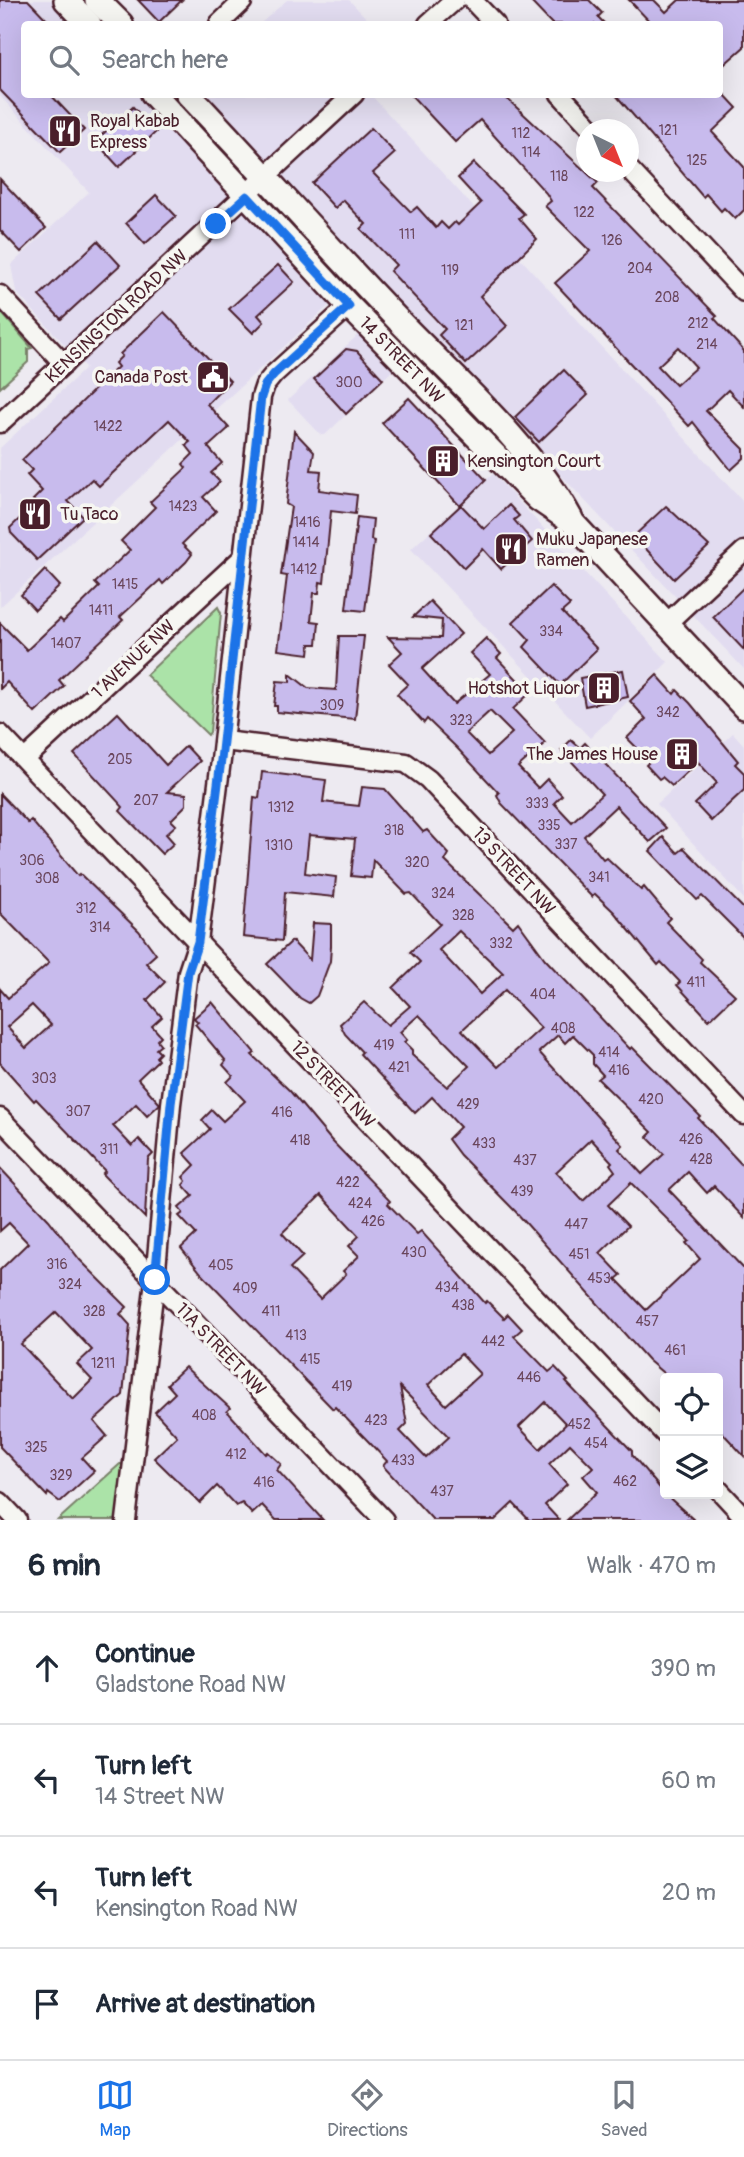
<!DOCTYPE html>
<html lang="en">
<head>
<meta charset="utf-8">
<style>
  :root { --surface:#fff; --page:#f2f2f3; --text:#1f2937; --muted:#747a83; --line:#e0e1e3; --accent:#1a73e8 }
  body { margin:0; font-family:Pangolin,sans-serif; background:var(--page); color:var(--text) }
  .controls { position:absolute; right:21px; bottom:21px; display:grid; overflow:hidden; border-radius:7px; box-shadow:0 7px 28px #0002 }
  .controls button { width:63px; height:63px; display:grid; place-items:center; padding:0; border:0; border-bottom:2px solid var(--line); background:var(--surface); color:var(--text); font:35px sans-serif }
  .compass { position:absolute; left:576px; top:119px; width:63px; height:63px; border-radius:50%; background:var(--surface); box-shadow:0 7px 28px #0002; rotate:137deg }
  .stop { position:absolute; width:21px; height:21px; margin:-16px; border:5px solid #1a73e8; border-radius:50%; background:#fff }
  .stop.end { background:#1a73e8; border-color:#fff; box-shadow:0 2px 7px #0008 }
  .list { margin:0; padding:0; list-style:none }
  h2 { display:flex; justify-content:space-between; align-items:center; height:91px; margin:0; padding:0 28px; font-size:30px }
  h2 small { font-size:23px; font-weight:400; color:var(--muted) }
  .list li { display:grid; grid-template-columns:46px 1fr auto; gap:21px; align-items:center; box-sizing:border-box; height:112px; padding:0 28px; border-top:2px solid var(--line) }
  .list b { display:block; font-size:26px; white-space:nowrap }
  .list p { margin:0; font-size:23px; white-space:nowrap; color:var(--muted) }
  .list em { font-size:23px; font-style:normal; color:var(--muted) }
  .icon { flex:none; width:38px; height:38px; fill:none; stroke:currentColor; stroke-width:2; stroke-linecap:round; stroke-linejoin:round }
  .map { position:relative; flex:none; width:744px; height:1520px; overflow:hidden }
  .search { position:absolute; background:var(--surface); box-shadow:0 7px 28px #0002; left:21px; right:21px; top:21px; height:77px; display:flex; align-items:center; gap:18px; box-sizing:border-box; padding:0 24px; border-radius:7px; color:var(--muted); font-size:26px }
  .sheet { height:539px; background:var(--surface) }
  nav { display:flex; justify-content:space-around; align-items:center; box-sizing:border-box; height:98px; border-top:2px solid var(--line); background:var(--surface); font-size:19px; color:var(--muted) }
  nav a { display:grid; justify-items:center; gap:4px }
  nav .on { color:var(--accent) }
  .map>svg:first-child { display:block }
</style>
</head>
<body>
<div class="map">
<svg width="744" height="1520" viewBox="0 0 744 1520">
  <rect width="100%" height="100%" fill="#edeaf1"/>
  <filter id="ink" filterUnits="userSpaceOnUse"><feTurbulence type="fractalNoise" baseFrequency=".0143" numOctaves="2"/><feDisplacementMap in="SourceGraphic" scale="14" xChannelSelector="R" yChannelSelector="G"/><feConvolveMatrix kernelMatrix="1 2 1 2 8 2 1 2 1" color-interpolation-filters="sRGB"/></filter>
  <g filter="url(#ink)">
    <g fill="#e2dcf0">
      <path d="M0 0H55L77 24H24V94L143 95 335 300 0 607V448L86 368 16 292 11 265 89 192 0 96Z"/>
      <path d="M287 0H349L372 24H260Z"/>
      <path d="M208 95H371L744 503V669L295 194Z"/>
      <path d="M360 333 394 369 325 435H321L288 400Z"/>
      <path d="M493 474 668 662 590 738 411 549Z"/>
      <path d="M733 733 744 745V899L657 804Z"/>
    </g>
    <g fill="#abe3a8" stroke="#7a816a" stroke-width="2">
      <path d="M0 311 32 348 28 349V362L0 388Z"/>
      <path d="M218 607 221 613 210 732 208 735 146 675Z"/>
      <path d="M120 1464H125L119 1520H58Z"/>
    </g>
    <g fill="#c8bbed" stroke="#4a1f2b" stroke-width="2" fill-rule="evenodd">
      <path d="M0 0H28L51 24H24V94H50L84 130 60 152 0 90Z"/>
      <path d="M138 0H182L159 22Z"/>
      <path d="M529 0H589L602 13 598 17 605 24H552Z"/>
      <path d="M629 0H654L666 12 679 0H744V47L719 69V24H652Z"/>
      <path d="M410 94H502L598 183 593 188 717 316 714 318 744 351V407L728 390 706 411 744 449V458L731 470 693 422 689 426 555 283 590 251 545 206 551 201 546 193 480 120 455 142ZM678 347 696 367 676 385 658 366Z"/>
      <path d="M615 94H724L737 108 712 132 744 167V210L735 219 724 208 721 211 706 194 703 197Z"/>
      <path d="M133 107 156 132 119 167 95 141Z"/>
      <path d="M371 128 395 153 373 173 411 212 417 207 436 228 441 222 448 229 455 222 458 225 481 203 458 178 474 163 524 214 519 218 537 239 480 296 507 326 466 364 439 335 445 329 390 271 396 265 361 229 366 224 343 200 335 208 312 183Z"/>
      <path d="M0 179 46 228 21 252 0 230Z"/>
      <path d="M156 195 176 216 145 244 126 223Z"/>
      <path d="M98 241 120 265 61 319 39 296Z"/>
      <path d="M278 265 294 282 258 315 264 322 253 333 229 309Z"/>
      <path d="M164 312 230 381 207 404 229 428 208 447 222 463 211 473 220 482 203 497 216 511 182 544 192 554 186 562 163 584 160 580 120 617 123 620 59 680 64 686 35 713 7 682 0 689V623L27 650 60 619 63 622 99 587 95 583 130 550 121 541 155 507 150 502 186 468 183 464 193 454 186 445 190 442 169 420 99 486 92 479 68 501 83 517 37 560 11 533 10 528 36 503 33 500 42 491 27 475 32 470 22 460 118 367 115 363 122 356 120 354Z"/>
      <path d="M346 349 357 351 383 379 346 414 314 379Z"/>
      <path d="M564 370 588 395 539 442 515 417Z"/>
      <path d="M409 398 486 480 460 506 382 423Z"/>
      <path d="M294 431 314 452 311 470 321 471 319 490 357 495 355 514 331 511 324 583 320 582 319 593H314L311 621 319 622 317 644H310L309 654 278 650 287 576 281 575 291 507 286 504Z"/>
      <path d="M461 505 484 529 509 505 519 516 514 520 532 541 501 569 483 549 464 568 431 533Z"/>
      <path d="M666 506 709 546 674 579 634 536Z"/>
      <path d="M357 517 373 519 371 540 374 541 365 611 346 609Z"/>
      <path d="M45 570 60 586 35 610 21 595Z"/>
      <path d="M551 586 570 605 562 612 597 649 560 685 524 647 530 640 513 622Z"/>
      <path d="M744 587V650L713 617Z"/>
      <path d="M430 601 461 634 422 669 454 704 490 674 470 653 486 638 501 654 497 658 530 693 513 709 545 743 518 767 538 788 547 779 562 795 554 803 572 822 602 794 561 750 571 740 580 748 585 743 666 828 650 842 616 806 584 836 603 859 606 857 641 890 644 887 670 918 666 922 702 959 700 962 735 995 709 1020 677 985 680 982 661 962 658 965 614 912 595 894 592 897 558 862 501 803 497 795 499 793 457 748 427 719 424 723 397 694 408 684 389 664 402 652 388 637 441 638 442 620 413 617ZM490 711 512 733 488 755 466 733Z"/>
      <path d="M339 636H364L355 719 277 712V706H274L277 681 290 682V674L308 688 336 690Z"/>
      <path d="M623 670 628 697 585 706 580 678Z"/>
      <path d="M657 675 674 694 677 690 690 703 738 761 735 764 744 773V790L711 821 695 804 717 783 698 762 672 786 662 777 659 779 646 765 650 761 627 738 646 719 630 701Z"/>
      <path d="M118 713 166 765 186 746 200 761 167 792 186 794V805L171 820 176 825 166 834 174 843 162 854 120 811 123 807 74 754Z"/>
      <path d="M262 772 326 780 323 802 359 806 362 787 385 789 423 832 427 830 449 854 445 861 513 927 518 922 545 959 630 1049 632 1047 700 1116 698 1118 744 1167V1218L714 1186 707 1193 688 1172 669 1190 744 1269V1456L718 1428V1378H669L648 1360 516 1212 460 1155 448 1139 460 1127 432 1097 415 1113 360 1054 362 1052 345 1034 340 1024 364 1002 388 1025 410 1006 393 988 420 962 410 952 440 924 411 893 406 894 373 860 371 878 351 876 355 839 309 835 305 873 336 877 334 897 285 892 282 941 243 937 254 797 259 798ZM459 931 503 973 480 994 439 950ZM505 990 541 1028 498 1067 462 1030ZM419 1015 469 1066 447 1087 412 1055V1050L404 1042 407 1040 400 1032ZM558 1035 565 1043 573 1035 593 1055V1064L603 1075 598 1079 652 1132 647 1137 664 1154 642 1174 619 1149 623 1145 539 1052ZM591 1139 612 1162 610 1164 615 1171 583 1201 556 1172ZM631 1183 689 1241 686 1243 700 1259 646 1310 616 1279 621 1275 600 1253 628 1226 608 1205Z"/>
      <path d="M0 794 28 823 31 820 78 876 80 874 139 931 156 954 146 963 165 982 147 1000 162 1017 152 1026 161 1036 157 1040 161 1045 156 1049 160 1053 156 1057 158 1060 138 1079 160 1104 147 1116 136 1104 113 1126 132 1146 139 1139 153 1154 148 1159 145 1218 102 1174 105 1171 36 1099 34 1101 0 1063V989L8 998 49 963 0 913ZM32 1005 51 1025 26 1048 7 1027Z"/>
      <path d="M663 837 678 853 684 848 744 909V938L702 896 697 900 650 851Z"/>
      <path d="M313 923 331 924V946L330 961 317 996 309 1003 300 998 267 964 292 941 310 960Z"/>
      <path d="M212 1002 255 1053 252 1055 290 1091 331 1140 390 1201 388 1204 417 1234 421 1231 485 1303 487 1301 504 1318 508 1314 522 1329 514 1336 549 1372 555 1367 568 1381 566 1382 632 1451V1455L665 1494 694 1520H567L597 1492 583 1476 593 1467 570 1444 549 1464 567 1484 545 1505 559 1520H529L513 1503 495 1520H433L383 1466 387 1461 368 1441 335 1407 333 1409 201 1273 181 1248 196 1234 179 1216 183 1213 179 1208 193 1196 183 1185 186 1181 183 1177 195 1165 184 1153 210 1129 202 1120 212 1110 223 1121 245 1101 227 1082 233 1076 223 1065 226 1061 195 1024 198 1022 194 1018ZM321 1195 359 1236 349 1246 359 1256 343 1271 346 1274 320 1299 290 1268 303 1256 282 1233ZM461 1354 480 1374 446 1405 428 1385ZM400 1387 449 1437 426 1458 400 1431 407 1424ZM545 1402 566 1424 540 1449 519 1427Z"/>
      <path d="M0 1168 49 1220 80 1260 127 1307 120 1314 130 1325 123 1395 94 1421 107 1436 82 1458 94 1471 60 1502 48 1493 47 1496 0 1447V1270L28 1243 9 1223 0 1231ZM56 1312 92 1350 77 1364 92 1380 73 1399 21 1344Z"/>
      <path d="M185 1367 230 1408 227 1411 266 1454 268 1452 281 1464 277 1470 323 1520H276L262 1505 252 1514 242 1503 236 1506 217 1486 200 1503 154 1458 177 1436 155 1412 175 1393 167 1384Z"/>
    </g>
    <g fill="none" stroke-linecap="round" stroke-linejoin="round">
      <g stroke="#4a1f2b" stroke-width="23">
        <g id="minor">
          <path d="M472 0 495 24"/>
          <path d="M219 24 242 2"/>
          <path d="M428 24 455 0"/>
          <path d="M560 94 593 130"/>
          <path d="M628 168 744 292"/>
          <path d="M0 295 64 364"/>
          <path d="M0 423 354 94"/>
          <path d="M666 624 744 551"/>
          <path d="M0 734 665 1434"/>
          <path d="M224 741 406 763 428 779 744 1115"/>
          <path d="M25 759 241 559"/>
          <path d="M0 1118 384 1520"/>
          <path d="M718 1489 744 1517"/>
          <path d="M0 1502 17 1520"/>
          <path d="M126 1520 155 1280 171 1104 188 972 198 942 221 760 261 397 265 385 274 374 349 306"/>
        </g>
      </g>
      <g stroke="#4a1f2b" stroke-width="28">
        <g id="major">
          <path d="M66 0 89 24"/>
          <path d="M97 0 121 24"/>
          <path id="s1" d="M153 94 349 306 538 499 572 522 744 707"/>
          <path d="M188 94C260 170 329 248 401 323 460 384 530 444 571 519"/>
        </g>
      </g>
      <use href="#minor" stroke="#f6f6f2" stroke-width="18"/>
      <use href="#major" stroke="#f6f6f2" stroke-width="23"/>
    </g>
  </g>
  <g fill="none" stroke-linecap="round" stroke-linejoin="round" filter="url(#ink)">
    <path stroke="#1a73e8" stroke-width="9" d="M155 1280 171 1104 188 972 198 942 221 760 261 397 265 385 274 374 349 306 247 196 216 224"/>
  </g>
  <defs>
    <g id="restaurant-square" transform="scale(1.75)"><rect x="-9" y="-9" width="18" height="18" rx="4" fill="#4a1f2b" stroke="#f6f6f2"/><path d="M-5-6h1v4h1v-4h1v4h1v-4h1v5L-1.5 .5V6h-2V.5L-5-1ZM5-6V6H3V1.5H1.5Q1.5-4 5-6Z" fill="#fff"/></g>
    <g id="civic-square" transform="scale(1.75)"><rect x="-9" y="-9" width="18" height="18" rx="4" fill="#4a1f2b" stroke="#f6f6f2"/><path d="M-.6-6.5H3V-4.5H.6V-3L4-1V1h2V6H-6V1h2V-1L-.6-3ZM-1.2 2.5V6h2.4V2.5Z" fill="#fff"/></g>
    <g id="building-square" transform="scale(1.75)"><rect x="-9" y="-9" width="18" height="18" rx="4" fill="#4a1f2b" stroke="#f6f6f2"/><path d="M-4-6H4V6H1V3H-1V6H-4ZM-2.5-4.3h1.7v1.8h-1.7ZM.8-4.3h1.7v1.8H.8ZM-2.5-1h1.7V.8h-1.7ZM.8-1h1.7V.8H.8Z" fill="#fff"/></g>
  </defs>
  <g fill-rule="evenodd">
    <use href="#restaurant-square" x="65" y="131"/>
    <use href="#civic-square" x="213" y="377"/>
    <use href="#building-square" x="443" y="461"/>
    <use href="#restaurant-square" x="35" y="514"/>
    <use href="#restaurant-square" x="511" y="549"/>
    <use href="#building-square" x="604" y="688"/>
    <use href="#building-square" x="682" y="754"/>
  </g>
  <g text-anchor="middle" stroke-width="7" stroke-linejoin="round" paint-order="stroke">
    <g font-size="14" fill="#6a465c">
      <text x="668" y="135">121</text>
      <text x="521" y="138">112</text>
      <text x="531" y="157">114</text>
      <text x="697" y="165">125</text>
      <text x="559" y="181">118</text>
      <text x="584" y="217">122</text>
      <text x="407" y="239">111</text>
      <text x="612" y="245">126</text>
      <text x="640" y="273">204</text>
      <text x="450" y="275">119</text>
      <text x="667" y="302">208</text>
      <text x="698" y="328">212</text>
      <text x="464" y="330">121</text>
      <text x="707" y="349">214</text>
      <text x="349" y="387">300</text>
      <text x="108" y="431">1422</text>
      <text x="183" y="511">1423</text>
      <text x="307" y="527">1416</text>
      <text x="306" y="547">1414</text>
      <text x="304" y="574">1412</text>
      <text x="125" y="589">1415</text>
      <text x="101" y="615">1411</text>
      <text x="551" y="636">334</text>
      <text x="66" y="648">1407</text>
      <text x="332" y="710">309</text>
      <text x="668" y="717">342</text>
      <text x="461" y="725">323</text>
      <text x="120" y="764">205</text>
      <text x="146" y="805">207</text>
      <text x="537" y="808">333</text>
      <text x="281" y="812">1312</text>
      <text x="549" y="830">335</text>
      <text x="394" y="835">318</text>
      <text x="566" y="849">337</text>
      <text x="279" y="850">1310</text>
      <text x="32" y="865">306</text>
      <text x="417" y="867">320</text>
      <text x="599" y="882">341</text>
      <text x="47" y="883">308</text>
      <text x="443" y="898">324</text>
      <text x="86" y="913">312</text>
      <text x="463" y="920">328</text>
      <text x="100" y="932">314</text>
      <text x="501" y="948">332</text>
      <text x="696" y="987">411</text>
      <text x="543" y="999">404</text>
      <text x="563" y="1033">408</text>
      <text x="384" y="1050">419</text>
      <text x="609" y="1057">414</text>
      <text x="399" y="1072">421</text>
      <text x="619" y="1075">416</text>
      <text x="44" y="1083">303</text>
      <text x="651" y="1104">420</text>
      <text x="468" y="1109">429</text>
      <text x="78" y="1116">307</text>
      <text x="282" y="1117">416</text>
      <text x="691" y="1144">426</text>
      <text x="300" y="1145">418</text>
      <text x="484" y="1148">433</text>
      <text x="109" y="1154">311</text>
      <text x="701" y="1164">428</text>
      <text x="525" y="1165">437</text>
      <text x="348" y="1187">422</text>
      <text x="522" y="1196">439</text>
      <text x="360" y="1208">424</text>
      <text x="373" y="1226">426</text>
      <text x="576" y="1229">447</text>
      <text x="414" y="1257">430</text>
      <text x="579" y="1259">451</text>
      <text x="57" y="1269">316</text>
      <text x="221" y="1270">405</text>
      <text x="599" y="1283">453</text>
      <text x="70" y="1289">324</text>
      <text x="447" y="1292">434</text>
      <text x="245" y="1293">409</text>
      <text x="463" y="1310">438</text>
      <text x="94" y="1316">328</text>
      <text x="271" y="1316">411</text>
      <text x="647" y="1326">457</text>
      <text x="296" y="1340">413</text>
      <text x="493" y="1346">442</text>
      <text x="675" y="1355">461</text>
      <text x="310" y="1364">415</text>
      <text x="103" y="1368">1211</text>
      <text x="529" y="1382">446</text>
      <text x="342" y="1391">419</text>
      <text x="204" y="1420">408</text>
      <text x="376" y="1425">423</text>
      <text x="579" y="1429">452</text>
      <text x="596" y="1448">454</text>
      <text x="36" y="1452">325</text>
      <text x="236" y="1459">412</text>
      <text x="403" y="1465">433</text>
      <text x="61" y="1480">329</text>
      <text x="625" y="1486">462</text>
      <text x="264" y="1487">416</text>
      <text x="442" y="1496">437</text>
    </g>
    <g font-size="18" fill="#4a1f2b" stroke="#f6f6f2" text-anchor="start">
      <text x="90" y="127">Royal Kabab<tspan x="90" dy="21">Express</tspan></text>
      <text x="188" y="383" text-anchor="end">Canada Post</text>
      <text x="467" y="467">Kensington Court</text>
      <text x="60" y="520">Tu Taco</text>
      <text x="536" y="545">Muku Japanese<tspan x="536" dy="21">Ramen</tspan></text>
      <text x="580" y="694" text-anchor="end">Hotshot Liquor</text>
      <text x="658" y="760" text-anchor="end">The James House</text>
    </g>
    <g font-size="18" fill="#4a1f2b" stroke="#f6f6f2">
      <text transform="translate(116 316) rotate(-43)" y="6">KENSINGTON ROAD NW</text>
      <text dy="6" stroke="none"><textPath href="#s1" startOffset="364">14 STREET NW</textPath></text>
      <text transform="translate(133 659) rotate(-43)" y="6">1 AVENUE NW</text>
      <text transform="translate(514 871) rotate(47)" y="6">13 STREET NW</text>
      <text transform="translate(333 1084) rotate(46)" y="6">12 STREET NW</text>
      <text transform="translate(221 1349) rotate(46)" y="6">11A STREET NW</text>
    </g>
  </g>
</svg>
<div class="controls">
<button><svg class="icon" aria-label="locate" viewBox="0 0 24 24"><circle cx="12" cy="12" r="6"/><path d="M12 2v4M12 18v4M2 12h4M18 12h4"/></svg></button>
<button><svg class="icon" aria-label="layers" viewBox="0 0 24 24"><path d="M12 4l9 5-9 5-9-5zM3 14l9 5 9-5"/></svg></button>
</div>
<svg class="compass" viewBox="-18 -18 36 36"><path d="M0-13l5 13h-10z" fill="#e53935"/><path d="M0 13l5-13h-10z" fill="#747a83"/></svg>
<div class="stop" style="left:155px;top:1280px"></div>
<div class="stop end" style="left:216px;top:224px"></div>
<div class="search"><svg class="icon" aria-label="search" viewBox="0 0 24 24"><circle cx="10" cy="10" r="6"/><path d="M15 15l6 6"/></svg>Search here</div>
</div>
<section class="sheet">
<h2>6 min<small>Walk · 470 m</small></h2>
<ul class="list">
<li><svg class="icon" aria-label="ahead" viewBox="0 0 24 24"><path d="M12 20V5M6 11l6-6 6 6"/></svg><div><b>Continue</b><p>Gladstone Road NW</p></div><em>390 m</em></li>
<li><svg class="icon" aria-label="left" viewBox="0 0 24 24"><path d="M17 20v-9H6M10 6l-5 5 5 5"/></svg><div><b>Turn left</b><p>14 Street NW</p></div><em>60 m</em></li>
<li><svg class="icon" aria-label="left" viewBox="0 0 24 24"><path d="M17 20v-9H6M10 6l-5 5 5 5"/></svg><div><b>Turn left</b><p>Kensington Road NW</p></div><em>20 m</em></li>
<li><svg class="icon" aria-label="arrive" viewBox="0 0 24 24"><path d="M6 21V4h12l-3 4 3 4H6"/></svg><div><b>Arrive at destination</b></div></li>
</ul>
</section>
<nav>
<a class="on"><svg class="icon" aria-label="map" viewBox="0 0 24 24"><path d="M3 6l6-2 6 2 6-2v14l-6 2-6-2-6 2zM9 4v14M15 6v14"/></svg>Map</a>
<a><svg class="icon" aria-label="directions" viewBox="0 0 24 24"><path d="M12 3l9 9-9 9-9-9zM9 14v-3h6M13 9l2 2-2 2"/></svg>Directions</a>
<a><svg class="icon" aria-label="saved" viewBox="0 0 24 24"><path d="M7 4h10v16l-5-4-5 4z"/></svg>Saved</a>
</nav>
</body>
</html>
